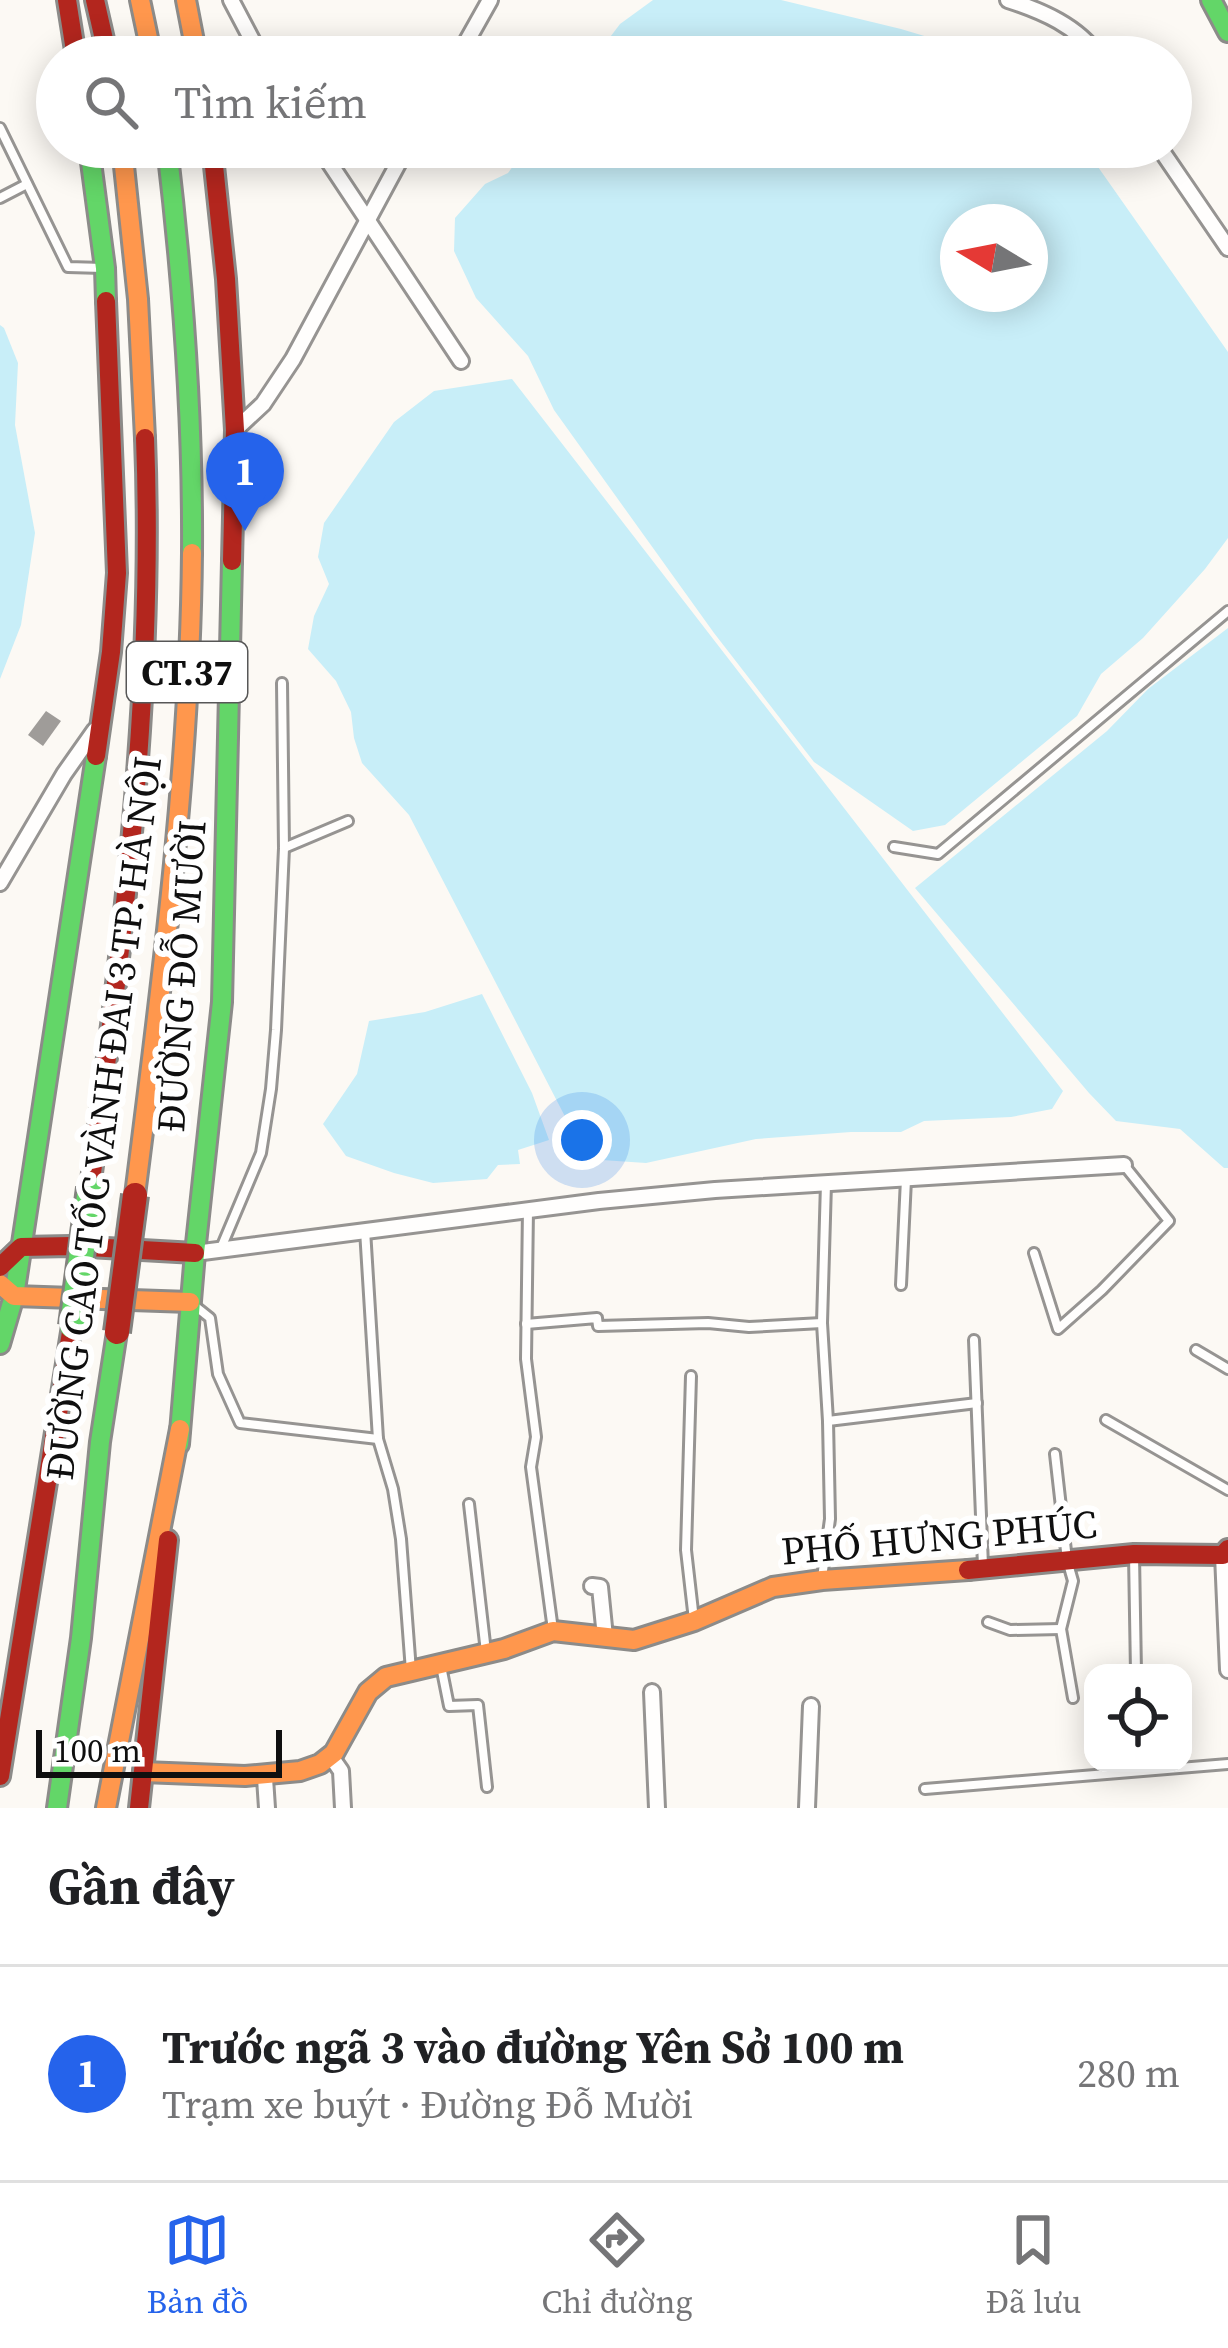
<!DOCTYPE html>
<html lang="vi">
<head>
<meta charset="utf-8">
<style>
  :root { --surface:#fff; --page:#f2f2f2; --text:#202124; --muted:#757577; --line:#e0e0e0; --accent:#2563eb }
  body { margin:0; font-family:"Source Serif 4",serif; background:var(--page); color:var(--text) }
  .controls { position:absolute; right:36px; bottom:36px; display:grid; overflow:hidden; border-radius:24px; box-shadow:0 6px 30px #0003 }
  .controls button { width:108px; height:108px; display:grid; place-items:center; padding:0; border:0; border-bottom:3px solid var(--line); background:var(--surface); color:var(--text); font:60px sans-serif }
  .compass { position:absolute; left:940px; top:204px; width:108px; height:108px; border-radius:50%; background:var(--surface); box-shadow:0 6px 30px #0003; rotate:280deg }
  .scale { position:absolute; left:36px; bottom:30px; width:246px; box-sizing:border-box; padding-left:12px; border:6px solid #0f0f0f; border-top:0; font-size:33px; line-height:42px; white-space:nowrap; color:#0f0f0f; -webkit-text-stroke:9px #fff; paint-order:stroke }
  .you { position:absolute; left:582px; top:1140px; width:42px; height:42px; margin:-30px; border:9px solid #fff; border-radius:50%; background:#1a73e8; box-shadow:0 0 0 18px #1a73e833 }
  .badge { display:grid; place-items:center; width:78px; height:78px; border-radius:50%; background:var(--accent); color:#fff; font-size:39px; font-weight:700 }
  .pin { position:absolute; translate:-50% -99px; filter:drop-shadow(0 3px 6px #0008) }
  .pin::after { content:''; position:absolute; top:63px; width:42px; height:36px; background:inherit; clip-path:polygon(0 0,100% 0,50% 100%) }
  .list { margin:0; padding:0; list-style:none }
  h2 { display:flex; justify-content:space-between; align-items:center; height:156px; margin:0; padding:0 48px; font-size:51px }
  h2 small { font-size:39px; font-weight:400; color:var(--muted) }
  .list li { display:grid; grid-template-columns:78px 1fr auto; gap:36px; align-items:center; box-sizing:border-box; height:216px; padding:0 48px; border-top:3px solid var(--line) }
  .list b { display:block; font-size:45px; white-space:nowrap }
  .list p { margin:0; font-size:39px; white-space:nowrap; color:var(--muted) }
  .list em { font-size:39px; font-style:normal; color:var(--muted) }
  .icon { flex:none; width:66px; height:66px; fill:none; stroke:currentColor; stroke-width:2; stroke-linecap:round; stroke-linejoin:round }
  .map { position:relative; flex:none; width:1228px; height:1808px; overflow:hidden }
  .search { position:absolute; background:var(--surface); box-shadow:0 6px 30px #0003; left:36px; right:36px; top:36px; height:132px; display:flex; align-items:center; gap:30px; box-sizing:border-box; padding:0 42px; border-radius:66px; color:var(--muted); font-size:45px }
  .sheet { height:372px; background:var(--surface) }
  nav { display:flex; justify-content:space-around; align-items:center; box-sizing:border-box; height:168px; border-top:3px solid var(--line); background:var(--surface); font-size:33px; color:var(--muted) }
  nav a { display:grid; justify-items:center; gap:6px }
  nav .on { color:var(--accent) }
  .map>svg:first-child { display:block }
</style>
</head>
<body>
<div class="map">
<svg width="1228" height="1808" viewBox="0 0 1228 1808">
  <rect width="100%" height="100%" fill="#fcf9f4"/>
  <g fill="#c8eef8" fill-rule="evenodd">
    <path d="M653 0H781L901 29 971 50 981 57H595L620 24Z"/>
    <path d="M527 147H1084L1228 352V538L1205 569 1143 638 1101 674 1077 716 945 825 913 831 814 762 714 633 554 410 528 356 476 298 454 251 455 218 485 184 508 173ZM958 222H1030V294H958Z"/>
    <path d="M0 325 4 328 18 363 15 425 35 533 21 625 0 679Z"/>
    <path d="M512 379 1063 1091 1052 1109 1011 1117 924 1121 901 1132H851L756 1139 646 1163 587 1159 409 815 362 763 354 738 351 712 336 681 308 649 314 616 329 584 318 557 324 523 394 422 434 391Z"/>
    <path d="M1228 628V1168H1224L1180 1129 1116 1121 1089 1093 915 888 1107 731 1148 689Z"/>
    <path d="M482 994 532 1093 549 1140 518 1150 520 1164 498 1165 487 1179 433 1183 394 1173 346 1156 323 1124 357 1074 369 1021 425 1012Z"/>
  </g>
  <path fill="#9f9c99" d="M46 711 61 721 43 746 28 735Z"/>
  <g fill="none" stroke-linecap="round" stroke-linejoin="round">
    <g stroke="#969492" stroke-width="14">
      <g id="lane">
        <path d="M0 128 68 267 103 268"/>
        <path d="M0 198 27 184"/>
        <path d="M894 847 938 854 1228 611"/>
        <path d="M284 848 348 821"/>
        <path d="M528 1209 526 1359 536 1437 531 1467 553 1630"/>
        <path d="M365 1230 378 1439 393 1489 401 1539 411 1671"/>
        <path d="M221 1248 261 1153 271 1089 276 1030 284 848 282 683"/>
        <path d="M1034 1253 1058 1329 1102 1290 1169 1221 1124 1165"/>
        <path d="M901 1285 906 1179"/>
        <path d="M195 1306 210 1318 218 1374 240 1423 378 1439"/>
        <path d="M526 1324 597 1318 598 1326 708 1323 749 1327 822 1323"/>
        <path d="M974 1340 983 1566"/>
        <path d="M1196 1350 1228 1369"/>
        <path d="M691 1376 686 1550 694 1620"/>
        <path d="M1106 1420 1228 1490"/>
        <path d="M828 1421 977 1403"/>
        <path d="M1055 1454 1067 1560 1073 1581 1061 1629 1073 1698"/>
        <path d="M469 1504 486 1652"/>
        <path d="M1134 1555 1136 1673"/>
        <path d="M822 1578 830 1519 828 1421 822 1323 826 1183"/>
        <path d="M988 1622 1010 1630 1061 1629"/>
        <path d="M441 1666 449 1706 478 1705 487 1787"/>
        <path d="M925 1789 1228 1764"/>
      </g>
    </g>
    <g stroke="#969492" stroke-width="20">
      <g id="street">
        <path d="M231 0 261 57"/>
        <path d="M1008 0C1042 11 1078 26 1099 57"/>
        <path d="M458 57 490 0"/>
        <path d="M319 147 461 361"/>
        <path d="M1159 147 1228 248"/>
        <path d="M235 430 263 404 293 359 407 147"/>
        <path d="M0 883 64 774 95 730"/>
        <path d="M195 1253 599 1201 715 1190 1124 1165"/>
        <path d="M1223 1555 1228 1670"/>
        <path d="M592 1586 600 1587 605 1637"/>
        <path d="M652 1692 657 1808"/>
        <path d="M332 1758 341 1771 343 1808"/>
        <path d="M265 1778 267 1808"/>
        <path d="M807 1808 811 1706"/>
      </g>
    </g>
    <g stroke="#8c8b89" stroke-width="24">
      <g id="fast">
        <path d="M1211 0 1228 32"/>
        <path d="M89 147 105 268 106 301"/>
        <path d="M167 147C183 282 193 417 192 553"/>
        <path d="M0 1344 14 1296 96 756"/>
        <path d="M179 1444 195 1253 222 1002 232 561"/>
        <path d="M57 1808 81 1638 100 1442 117 1332"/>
      </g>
    </g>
    <g stroke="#8c8b89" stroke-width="24">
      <g id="slow">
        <path d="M140 0 152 57"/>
        <path d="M186 0 197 57"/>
        <path d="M122 147 138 299 145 438"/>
        <path d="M135 1195C162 982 190 769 192 553"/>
        <path d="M0 1284 14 1296 190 1302"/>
        <path d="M143 1772 245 1776 300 1771 320 1764 334 1753 368 1692 386 1677 504 1649 553 1631 634 1640 694 1621 773 1587 822 1580 968 1570"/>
        <path d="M106 1808 180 1429"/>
      </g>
    </g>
    <g stroke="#8c8b89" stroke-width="24">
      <g id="jam">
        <path d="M67 0 76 57"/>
        <path d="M95 0 108 57"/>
        <path d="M212 147 226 279 235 430 232 561"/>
        <path d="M96 756 111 652 117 573 106 301"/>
        <path d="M90 1188C123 939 155 690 145 438"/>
        <path d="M0 1267 21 1247 71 1246 195 1253"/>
        <path d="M968 1570 1134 1554 1223 1555 1228 1549"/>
        <path d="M0 1776 72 1326"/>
        <path d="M139 1808 168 1540"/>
      </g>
    </g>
    <use href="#lane" stroke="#fffefd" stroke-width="8"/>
    <use href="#street" stroke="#fffefd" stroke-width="14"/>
    <use href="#fast" stroke="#63d668" stroke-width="18"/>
    <use href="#slow" stroke="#ff974d" stroke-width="18"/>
    <use href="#jam" stroke="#b3261e" stroke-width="18"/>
    <g stroke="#83827f" stroke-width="30" stroke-linecap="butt">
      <path id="fast-bridge" d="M72 1326 90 1188"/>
    </g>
    <g stroke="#83827f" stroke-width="30" stroke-linecap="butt">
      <path id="jam-bridge" d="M117 1332 135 1195"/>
    </g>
    <use href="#fast-bridge" stroke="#63d668" stroke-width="24"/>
    <use href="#jam-bridge" stroke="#b3261e" stroke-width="24"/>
  </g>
  <g text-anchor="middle" stroke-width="12" stroke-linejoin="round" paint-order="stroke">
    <rect fill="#fff" stroke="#575757" stroke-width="3" x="127" y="642" width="120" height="60" rx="9"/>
    <g font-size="36" font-weight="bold" fill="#0f0f0f">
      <text x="187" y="685">CT.37</text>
    </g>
    <g font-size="39" fill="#0f0f0f" stroke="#fff">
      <text transform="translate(181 976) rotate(-86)" y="14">ĐƯỜNG ĐỖ MƯỜI</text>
      <text transform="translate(103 1118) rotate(-83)" y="14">ĐƯỜNG CAO TỐC VÀNH ĐAI 3 TP. HÀ NỘI</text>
      <text transform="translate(939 1537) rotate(-5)" y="14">PHỐ HƯNG PHÚC</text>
    </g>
  </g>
</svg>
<div class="controls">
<button><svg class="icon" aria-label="locate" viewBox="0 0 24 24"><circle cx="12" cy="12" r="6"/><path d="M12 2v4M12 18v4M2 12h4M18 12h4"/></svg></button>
</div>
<svg class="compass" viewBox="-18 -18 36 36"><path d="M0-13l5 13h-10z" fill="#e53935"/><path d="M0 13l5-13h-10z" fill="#757577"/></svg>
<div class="scale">100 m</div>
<div class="you"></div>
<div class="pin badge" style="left:245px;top:531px">1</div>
<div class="search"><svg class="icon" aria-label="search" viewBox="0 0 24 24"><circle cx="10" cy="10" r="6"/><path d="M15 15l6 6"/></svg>Tìm kiếm</div>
</div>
<section class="sheet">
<h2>Gần đây<small></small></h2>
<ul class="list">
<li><span class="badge">1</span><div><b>Trước ngã 3 vào đường Yên Sở 100 m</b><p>Trạm xe buýt · Đường Đỗ Mười</p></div><em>280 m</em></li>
</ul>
</section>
<nav>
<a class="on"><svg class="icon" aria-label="map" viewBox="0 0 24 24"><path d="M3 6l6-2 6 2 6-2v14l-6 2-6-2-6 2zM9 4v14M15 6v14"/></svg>Bản đồ</a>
<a><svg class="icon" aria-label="directions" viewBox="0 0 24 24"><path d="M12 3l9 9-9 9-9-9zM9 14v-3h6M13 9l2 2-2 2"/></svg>Chỉ đường</a>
<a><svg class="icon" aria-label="saved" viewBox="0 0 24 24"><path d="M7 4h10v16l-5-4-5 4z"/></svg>Đã lưu</a>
</nav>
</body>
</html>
